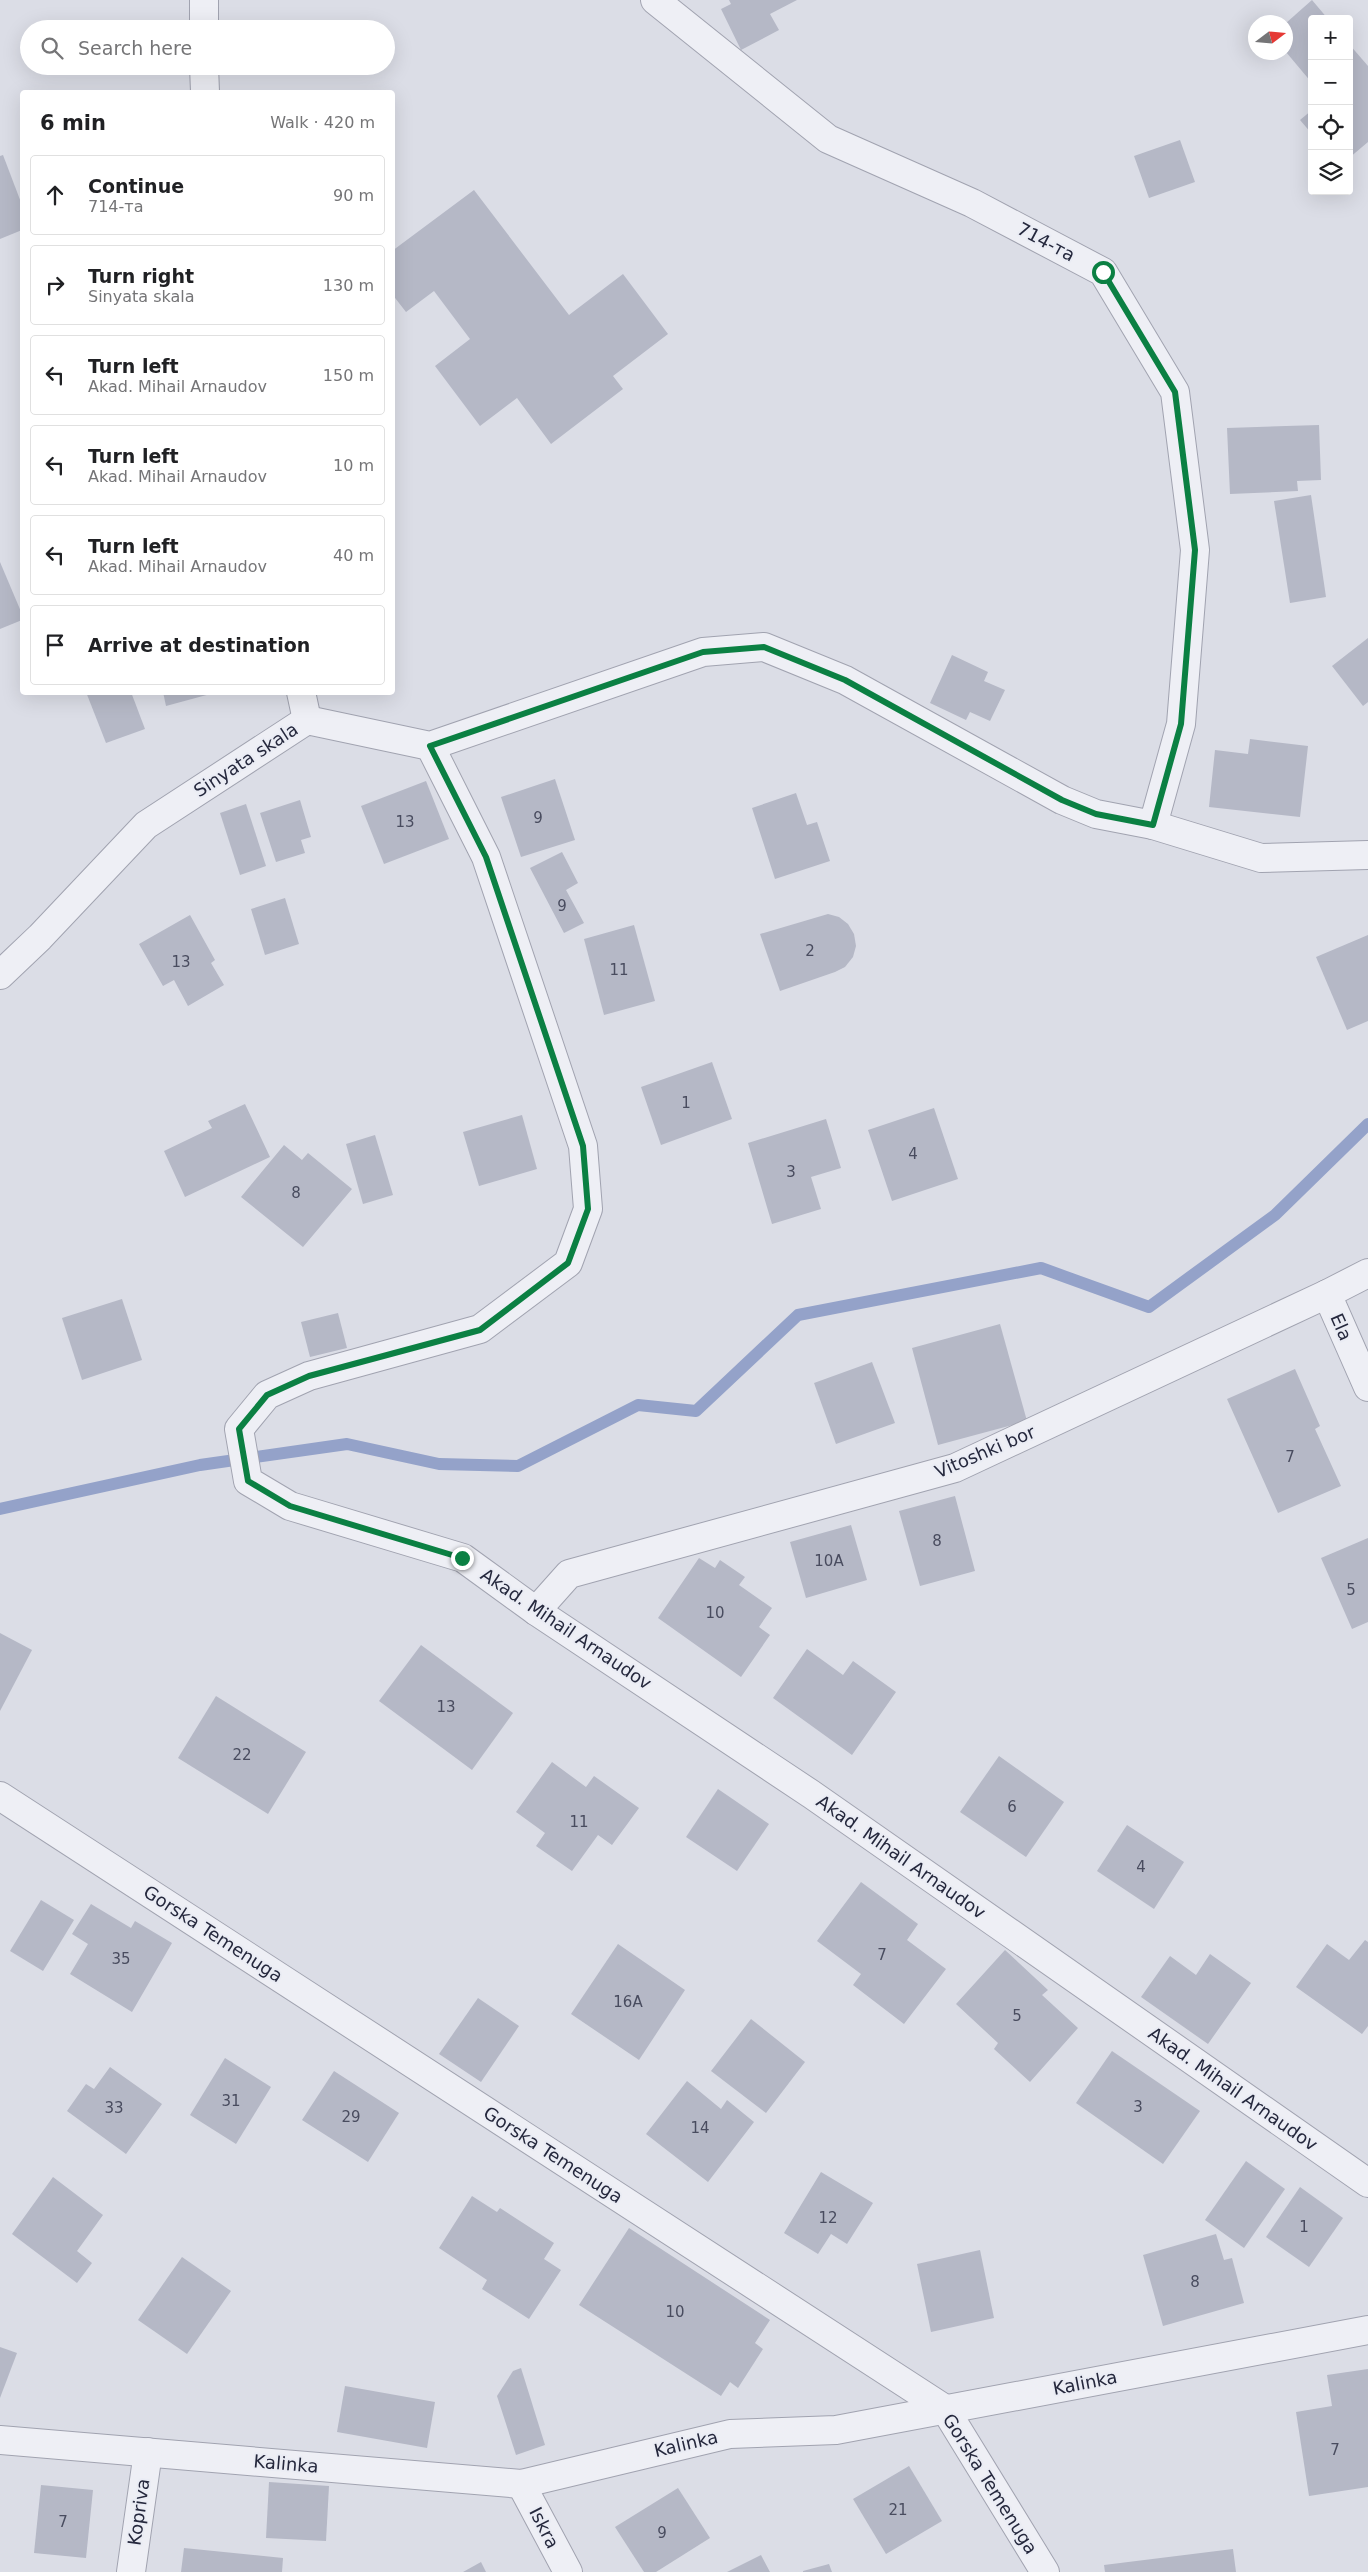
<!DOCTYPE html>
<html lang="en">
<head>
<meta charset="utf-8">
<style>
  :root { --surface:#fff; --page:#f2f2f2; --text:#202124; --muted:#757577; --line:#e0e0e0 }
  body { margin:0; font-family:"DejaVu Sans",sans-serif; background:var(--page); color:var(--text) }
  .controls { position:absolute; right:15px; top:15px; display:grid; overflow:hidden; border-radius:5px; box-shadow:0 5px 20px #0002 }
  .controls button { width:45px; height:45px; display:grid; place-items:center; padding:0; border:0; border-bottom:1px solid var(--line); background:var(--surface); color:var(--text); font:25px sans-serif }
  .compass { position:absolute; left:1248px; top:15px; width:45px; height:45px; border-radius:50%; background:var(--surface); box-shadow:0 5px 20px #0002; rotate:74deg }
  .stop { position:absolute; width:15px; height:15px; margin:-11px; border:4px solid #0b8043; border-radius:50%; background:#fff }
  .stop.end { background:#0b8043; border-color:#fff; box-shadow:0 1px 5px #0008 }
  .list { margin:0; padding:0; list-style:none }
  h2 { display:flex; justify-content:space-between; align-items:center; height:65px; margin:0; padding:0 20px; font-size:21px }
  h2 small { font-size:16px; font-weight:400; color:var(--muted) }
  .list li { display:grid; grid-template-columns:32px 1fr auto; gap:15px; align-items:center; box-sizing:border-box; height:80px; margin:0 10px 10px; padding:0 10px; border:1px solid var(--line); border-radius:5px }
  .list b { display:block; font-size:19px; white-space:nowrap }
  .list p { margin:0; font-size:16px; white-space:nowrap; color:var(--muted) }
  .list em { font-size:16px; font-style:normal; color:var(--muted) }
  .icon { flex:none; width:28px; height:28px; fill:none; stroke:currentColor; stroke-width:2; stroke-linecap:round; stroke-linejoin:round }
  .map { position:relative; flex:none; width:1368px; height:2572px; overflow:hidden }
  .search { position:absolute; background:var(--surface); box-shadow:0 5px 20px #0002; left:20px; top:20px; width:375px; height:55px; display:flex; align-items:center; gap:12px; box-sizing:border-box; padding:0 18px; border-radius:28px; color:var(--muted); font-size:19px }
  .panel { position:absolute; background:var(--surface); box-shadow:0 5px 20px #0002; left:20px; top:90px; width:375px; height:605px; border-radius:5px }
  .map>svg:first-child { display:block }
</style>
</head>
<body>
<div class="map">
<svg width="1368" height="2572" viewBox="0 0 1368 2572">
  <rect width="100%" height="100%" fill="#dbdde6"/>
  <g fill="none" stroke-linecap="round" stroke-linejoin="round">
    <path stroke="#94a2c9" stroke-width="12" d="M0 1509 200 1465 347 1444 439 1464 518 1466 638 1405 696 1411 798 1315 1041 1268 1149 1307 1275 1215 1368 1124"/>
  </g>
  <g fill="#b5b8c6">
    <path d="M729 0H797L770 14 779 30 741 50 721 9 731 4Z"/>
    <path d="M1312 0 1328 19H1312V83L1286 52V23Z"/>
    <path d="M1349 44 1368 66V142L1349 158Z"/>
    <path d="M1312 110V134L1300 120Z"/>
    <path d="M1180 140 1195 182 1149 198 1134 156Z"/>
    <path d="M3 155 22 205V230L0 239V156Z"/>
    <path d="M474 190 569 315 623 274 668 334 613 376 623 389 551 444 517 398 480 426 435 366 470 339 434 291 406 312 392 294V251Z"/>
    <path d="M1319 425 1321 480 1297 481 1298 491 1230 494 1227 428Z"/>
    <path d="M1311 495 1326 597 1290 603 1274 501Z"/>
    <path d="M0 562 22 614V620L0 629Z"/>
    <path d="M1368 638V702L1363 706 1332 666Z"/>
    <path d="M952 655 988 672 984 681 1005 690 990 721 970 712 966 720 930 703Z"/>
    <path d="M86 692H131L145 729 106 743Z"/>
    <path d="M163 692H214V693L166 706Z"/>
    <path d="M1250 739 1308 746 1300 817 1209 807 1215 750 1248 754Z"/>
    <path d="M555 779 575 840 521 857 501 797Z"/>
    <path d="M426 781 449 839 384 864 361 806Z"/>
    <path d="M796 793 807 825 817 822 830 861 775 879 752 808Z"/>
    <path d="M300 800 311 837 301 840 305 853 276 862 260 813Z"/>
    <path d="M246 804 266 866 240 875 220 813Z"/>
    <path d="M562 852 578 883 566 890 584 923 564 933 530 868Z"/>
    <path d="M285 898 299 944 265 955 251 909Z"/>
    <path d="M828 914 839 917 848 924 854 934 856 946 853 957 845 967 835 972 780 991 760 934Z"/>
    <path d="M190 915 215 960 211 963 224 985 188 1006 174 980 163 986 139 944Z"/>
    <path d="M634 925 655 1001 604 1015 584 939Z"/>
    <path d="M1368 935V1021L1347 1030 1316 957Z"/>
    <path d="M712 1062 732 1119 661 1145 641 1087Z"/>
    <path d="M245 1104 270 1157 185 1197 164 1151 212 1128 208 1121Z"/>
    <path d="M934 1108 958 1179 892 1201 868 1130Z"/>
    <path d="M522 1115 537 1169 479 1186 463 1132Z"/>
    <path d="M826 1119 841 1168 811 1177 821 1209 772 1224 748 1143Z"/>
    <path d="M375 1135 393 1195 363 1204 346 1144Z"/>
    <path d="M284 1145 302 1160 308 1153 352 1189 303 1247 241 1197Z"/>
    <path d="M122 1299 142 1360 82 1380 62 1318Z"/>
    <path d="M338 1313 347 1348 310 1357 301 1322Z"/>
    <path d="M1000 1324 1027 1421 938 1445 912 1348Z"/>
    <path d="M872 1362 895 1423 836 1444 814 1383Z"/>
    <path d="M1295 1369 1320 1426 1315 1429 1341 1486 1278 1513 1227 1399Z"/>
    <path d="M955 1496 975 1571 920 1586 899 1511Z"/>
    <path d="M851 1525 867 1580 806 1598 790 1542Z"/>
    <path d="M1368 1538V1622L1352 1629 1321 1558Z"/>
    <path d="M699 1558 715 1568 720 1560 745 1577 739 1585 772 1608 759 1627 770 1635 741 1677 658 1618Z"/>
    <path d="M0 1633 32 1650 0 1711Z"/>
    <path d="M421 1645 513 1713 472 1770 379 1701Z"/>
    <path d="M807 1649 843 1675 853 1661 896 1692 852 1755 773 1698Z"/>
    <path d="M216 1696 306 1752 268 1814 178 1758Z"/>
    <path d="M999 1756 1064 1802 1026 1857 960 1812Z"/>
    <path d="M552 1762 586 1787 594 1776 639 1808 612 1845 598 1835 572 1871 536 1846 545 1833 516 1812Z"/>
    <path d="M718 1789 769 1824 737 1871 686 1837Z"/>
    <path d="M1127 1825 1184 1862 1154 1909 1097 1871Z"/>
    <path d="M861 1882 918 1924 907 1940 946 1969 904 2024 853 1985 861 1974 817 1941Z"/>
    <path d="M41 1900 74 1920 43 1971 10 1951Z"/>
    <path d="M91 1904 131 1928 135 1921 172 1943 132 2012 70 1974 88 1944 72 1934Z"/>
    <path d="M1365 1940 1368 1942V2026L1362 2034 1296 1987 1327 1944 1349 1960Z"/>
    <path d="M618 1944 685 1990 639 2060 571 2014Z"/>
    <path d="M1005 1950 1048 1990 1042 1995 1078 2028 1030 2082 994 2049 998 2043 956 2004Z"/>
    <path d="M1210 1954 1251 1983 1208 2044 1141 1997 1170 1956 1196 1975Z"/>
    <path d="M478 1998 519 2026 481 2082 439 2054Z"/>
    <path d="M751 2019 805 2062 766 2113 711 2071Z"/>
    <path d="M1112 2051 1200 2111 1163 2164 1076 2103Z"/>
    <path d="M225 2058 271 2087 236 2144 190 2115Z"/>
    <path d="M110 2067 162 2104 126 2154 67 2111 86 2084 94 2089Z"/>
    <path d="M334 2071 399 2113 368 2162 302 2120Z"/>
    <path d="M687 2081 721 2109 727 2100 754 2122 708 2182 646 2134Z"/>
    <path d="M1246 2161 1285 2189 1244 2248 1205 2220Z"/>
    <path d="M821 2172 873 2203 847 2244 831 2234 818 2254 784 2233Z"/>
    <path d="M53 2177 103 2215 77 2251 92 2263 77 2283 12 2234Z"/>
    <path d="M1300 2187 1343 2218 1309 2267 1266 2237Z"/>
    <path d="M472 2196 497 2212 500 2208 554 2243 544 2259 561 2270 529 2319 482 2289 487 2280 439 2248Z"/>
    <path d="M629 2228 770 2320 755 2343 763 2349 738 2388 730 2382 721 2396 579 2305Z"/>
    <path d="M1216 2234 1224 2260 1232 2258 1244 2303 1163 2326 1143 2255Z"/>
    <path d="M980 2250 994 2318 931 2332 917 2264Z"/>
    <path d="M182 2257 231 2291 187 2354 138 2320Z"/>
    <path d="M0 2347 17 2353 0 2398Z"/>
    <path d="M521 2368 545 2445 516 2455 497 2396 513 2371Z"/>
    <path d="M1368 2369V2487L1309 2496 1296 2412 1332 2406 1327 2375Z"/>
    <path d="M345 2386 435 2402 427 2448 337 2432Z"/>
    <path d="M909 2466 942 2521 886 2554 853 2499Z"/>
    <path d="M269 2482 329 2486 326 2541 266 2538Z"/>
    <path d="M41 2485 93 2490 86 2558 34 2553Z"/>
    <path d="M678 2488 710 2538 656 2572H644L615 2527Z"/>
    <path d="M184 2548 283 2558 282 2572H181Z"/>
    <path d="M1233 2549 1236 2572H1105L1104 2565Z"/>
    <path d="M761 2555 770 2572H727Z"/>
    <path d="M481 2562 486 2572H463Z"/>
    <path d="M829 2564 832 2572H803V2571Z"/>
  </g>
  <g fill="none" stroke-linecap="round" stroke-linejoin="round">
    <g stroke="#a1a3b0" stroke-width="30">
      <g id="street">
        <path d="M204 0V29"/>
        <path d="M655 0 828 139 972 203 1103 272 1175 392 1195 550 1181 724 1153 825"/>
        <path d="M204 66 205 92"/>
        <path d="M301 692 307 720"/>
        <path d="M430 746 486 857 583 1146 588 1209 568 1263 480 1329 309 1376 267 1395 239 1429 248 1481 290 1506 463 1558 536 1611 811 1794 1368 2183"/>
        <path d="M0 975 40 937 146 825 307 720 430 746 703 652 764 647 845 680 1062 800 1096 814 1153 825 1261 858 1368 855"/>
        <path d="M1327 1294 1368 1387"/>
        <path d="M536 1611 569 1574 955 1468 1327 1294 1368 1273"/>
        <path d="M0 1796 945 2409 1045 2572"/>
        <path d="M0 2440 521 2484 730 2434 836 2430 1368 2330"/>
        <path d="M521 2484 568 2572"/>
        <path d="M131 2572 148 2452"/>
      </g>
    </g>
    <use href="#street" stroke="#eeeff5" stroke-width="28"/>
  </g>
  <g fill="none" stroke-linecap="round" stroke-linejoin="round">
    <path stroke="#0b8043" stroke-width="6" d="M462 1558 290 1506 248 1481 239 1429 267 1395 309 1376 480 1330 568 1263 588 1209 583 1146 486 857 430 746 703 652 764 647 845 680 1062 800 1096 814 1153 825 1181 724 1195 550 1175 392 1103 272"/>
  </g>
  <g text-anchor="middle" stroke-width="4" stroke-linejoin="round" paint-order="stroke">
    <g font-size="15" fill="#494c5f">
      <text x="538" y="823">9</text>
      <text x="405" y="827">13</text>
      <text x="562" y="911">9</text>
      <text x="810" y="956">2</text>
      <text x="181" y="967">13</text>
      <text x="619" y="975">11</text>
      <text x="686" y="1108">1</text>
      <text x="913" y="1159">4</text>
      <text x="791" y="1177">3</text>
      <text x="296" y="1198">8</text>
      <text x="1290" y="1462">7</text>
      <text x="937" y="1546">8</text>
      <text x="829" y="1566">10А</text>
      <text x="1351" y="1595">5</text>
      <text x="715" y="1618">10</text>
      <text x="446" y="1712">13</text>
      <text x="242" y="1760">22</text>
      <text x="1012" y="1812">6</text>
      <text x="579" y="1827">11</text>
      <text x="1141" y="1872">4</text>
      <text x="882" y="1960">7</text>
      <text x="121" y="1964">35</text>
      <text x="628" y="2007">16А</text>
      <text x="1017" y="2021">5</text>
      <text x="231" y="2106">31</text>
      <text x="1138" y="2112">3</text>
      <text x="114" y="2113">33</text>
      <text x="351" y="2122">29</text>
      <text x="700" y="2133">14</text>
      <text x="828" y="2223">12</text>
      <text x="1304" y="2232">1</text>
      <text x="1195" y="2287">8</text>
      <text x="675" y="2317">10</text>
      <text x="1335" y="2455">7</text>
      <text x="898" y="2515">21</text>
      <text x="63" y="2527">7</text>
      <text x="662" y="2538">9</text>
    </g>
    <g font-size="18" fill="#25283d" stroke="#eaecf4">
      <text transform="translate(1046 242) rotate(28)" y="6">714-та</text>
      <text transform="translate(246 760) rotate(-33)" y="6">Sinyata skala</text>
      <text transform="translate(1341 1327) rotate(66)" y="6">Ela</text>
      <text transform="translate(985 1452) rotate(-23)" y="6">Vitoshki bor</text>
      <text transform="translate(566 1629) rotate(34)" y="6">Akad. Mihail Arnaudov</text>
      <text transform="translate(901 1857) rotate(35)" y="6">Akad. Mihail Arnaudov</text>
      <text transform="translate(213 1934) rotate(33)" y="6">Gorska Temenuga</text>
      <text transform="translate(1233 2089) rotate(35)" y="6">Akad. Mihail Arnaudov</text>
      <text transform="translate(553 2155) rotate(33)" y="6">Gorska Temenuga</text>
      <text transform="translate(1085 2383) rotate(-11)" y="6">Kalinka</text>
      <text transform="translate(686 2444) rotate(-13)" y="6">Kalinka</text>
      <text transform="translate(286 2464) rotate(5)" y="6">Kalinka</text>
      <text transform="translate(990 2484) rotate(58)" y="6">Gorska Temenuga</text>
      <text transform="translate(139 2512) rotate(-82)" y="6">Kopriva</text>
      <text transform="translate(544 2528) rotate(63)" y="6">Iskra</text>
    </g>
  </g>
</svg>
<div class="controls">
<button>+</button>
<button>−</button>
<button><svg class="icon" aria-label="locate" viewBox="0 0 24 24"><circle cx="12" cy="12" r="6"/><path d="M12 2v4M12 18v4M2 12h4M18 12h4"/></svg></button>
<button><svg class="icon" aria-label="layers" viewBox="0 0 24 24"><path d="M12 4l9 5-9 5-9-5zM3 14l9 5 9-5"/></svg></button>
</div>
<svg class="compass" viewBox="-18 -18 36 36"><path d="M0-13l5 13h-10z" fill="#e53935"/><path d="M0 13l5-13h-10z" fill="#757577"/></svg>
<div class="stop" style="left:1103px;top:272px"></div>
<div class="stop end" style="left:462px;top:1558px"></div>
<div class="search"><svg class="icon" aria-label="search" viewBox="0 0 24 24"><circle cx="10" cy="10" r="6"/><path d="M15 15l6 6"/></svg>Search here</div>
<section class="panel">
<h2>6 min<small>Walk · 420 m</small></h2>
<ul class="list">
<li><svg class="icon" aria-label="ahead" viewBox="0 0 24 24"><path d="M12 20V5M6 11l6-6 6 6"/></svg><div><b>Continue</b><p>714-та</p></div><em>90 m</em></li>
<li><svg class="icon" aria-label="right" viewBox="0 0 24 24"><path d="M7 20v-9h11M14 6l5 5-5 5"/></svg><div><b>Turn right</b><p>Sinyata skala</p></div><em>130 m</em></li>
<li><svg class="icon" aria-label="left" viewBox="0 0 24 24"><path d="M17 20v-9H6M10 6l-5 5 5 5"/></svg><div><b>Turn left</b><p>Akad. Mihail Arnaudov</p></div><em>150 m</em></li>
<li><svg class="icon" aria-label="left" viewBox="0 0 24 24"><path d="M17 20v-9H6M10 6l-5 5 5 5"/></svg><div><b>Turn left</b><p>Akad. Mihail Arnaudov</p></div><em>10 m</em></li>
<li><svg class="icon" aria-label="left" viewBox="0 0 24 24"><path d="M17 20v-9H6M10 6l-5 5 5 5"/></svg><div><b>Turn left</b><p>Akad. Mihail Arnaudov</p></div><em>40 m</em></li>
<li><svg class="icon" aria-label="arrive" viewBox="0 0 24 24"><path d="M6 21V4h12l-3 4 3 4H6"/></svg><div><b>Arrive at destination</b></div></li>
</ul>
</section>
</div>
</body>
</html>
